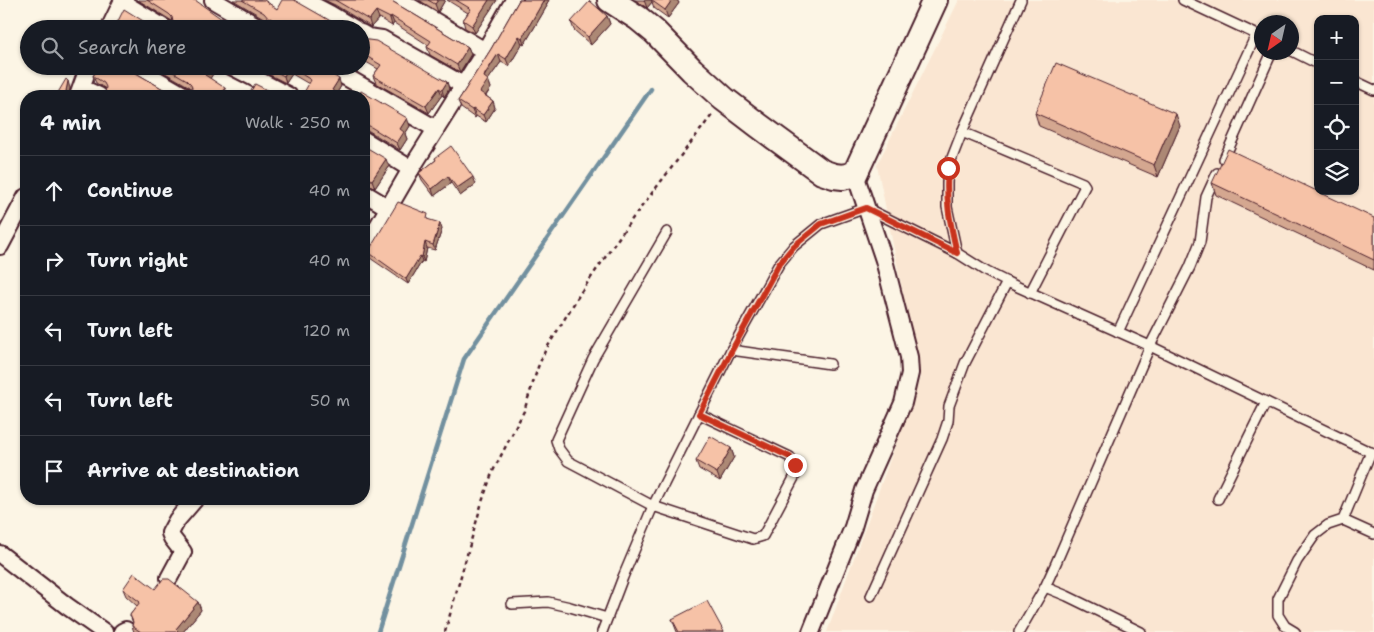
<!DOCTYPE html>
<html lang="en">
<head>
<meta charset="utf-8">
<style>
  :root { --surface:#171b24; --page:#242831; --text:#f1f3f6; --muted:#9ea1a6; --line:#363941 }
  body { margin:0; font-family:"Shantell Sans",sans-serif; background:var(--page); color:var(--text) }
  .controls { position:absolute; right:15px; top:15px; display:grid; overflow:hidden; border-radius:10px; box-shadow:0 1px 4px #0004 }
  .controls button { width:45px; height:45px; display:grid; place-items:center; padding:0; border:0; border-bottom:1px solid var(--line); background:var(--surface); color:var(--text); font:25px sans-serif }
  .compass { position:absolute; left:1254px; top:15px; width:45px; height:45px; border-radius:50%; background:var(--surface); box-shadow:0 1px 4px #0004; rotate:214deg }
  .stop { position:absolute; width:15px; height:15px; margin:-11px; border:4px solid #c8321e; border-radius:50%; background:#fff }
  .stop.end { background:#c8321e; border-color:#fff; box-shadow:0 1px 5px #0008 }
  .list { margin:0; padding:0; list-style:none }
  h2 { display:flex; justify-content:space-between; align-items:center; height:65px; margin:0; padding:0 20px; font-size:21px }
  h2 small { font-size:16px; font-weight:400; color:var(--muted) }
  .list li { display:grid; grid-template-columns:32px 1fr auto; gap:15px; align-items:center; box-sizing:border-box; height:70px; padding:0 20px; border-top:1px solid var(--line) }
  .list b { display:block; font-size:19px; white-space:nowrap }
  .list em { font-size:16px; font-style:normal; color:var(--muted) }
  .icon { flex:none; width:28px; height:28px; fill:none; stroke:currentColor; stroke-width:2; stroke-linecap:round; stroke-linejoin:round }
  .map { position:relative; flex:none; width:1374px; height:632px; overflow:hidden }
  .search { position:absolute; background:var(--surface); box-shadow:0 1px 4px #0004; left:20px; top:20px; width:350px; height:55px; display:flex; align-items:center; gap:12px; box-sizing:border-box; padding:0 18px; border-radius:28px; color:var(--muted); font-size:19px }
  .panel { position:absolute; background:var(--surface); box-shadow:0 1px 4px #0004; left:20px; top:90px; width:350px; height:415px; border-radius:20px }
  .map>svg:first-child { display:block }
</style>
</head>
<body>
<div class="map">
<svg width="1374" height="632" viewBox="0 0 1374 632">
  <rect width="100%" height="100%" fill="#fcf5e5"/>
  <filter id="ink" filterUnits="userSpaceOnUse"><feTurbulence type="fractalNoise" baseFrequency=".02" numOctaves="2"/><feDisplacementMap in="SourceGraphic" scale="10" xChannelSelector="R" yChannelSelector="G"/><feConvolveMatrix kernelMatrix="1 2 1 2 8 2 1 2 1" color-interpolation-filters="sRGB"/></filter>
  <g filter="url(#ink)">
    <path fill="#fae6d2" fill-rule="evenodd" d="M959 0H1374V632H827L920 378 877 165ZM1318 19H1355V191H1318ZM1262 22H1292V52H1262Z"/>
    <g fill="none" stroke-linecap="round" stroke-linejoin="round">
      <path stroke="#72909f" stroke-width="4.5" d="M378 632 464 359 651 89"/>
      <g stroke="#4a1f2b" stroke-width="12">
        <g id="lane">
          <path d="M1021 0 962 132 948 168 947 183V207L957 253 987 272 1007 282 1150 346 1374 454"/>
          <path d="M1183 0 1262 37"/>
          <path d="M1292 51 1318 64"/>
          <path d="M1355 81 1374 90"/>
          <path d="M962 132 1083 183 1085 186 1030 293"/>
          <path d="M1224 159 1272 52"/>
          <path d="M667 232 593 359 556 440 559 449 568 461 653 506 753 539 763 536 796 474 795 465 790 457 699 414"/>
          <path d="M1118 332 1256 35"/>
          <path d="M731 350 830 364"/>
          <path d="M1218 499 1266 402"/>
          <path d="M1343 520 1374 534"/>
          <path d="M871 596 942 439 948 421 949 406 965 363 1007 282"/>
          <path d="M512 604 548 602 570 607 607 618"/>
          <path d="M602 632 623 577 653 506 731 350 779 264 794 246 821 224 866 208 957 253"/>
          <path d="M1019 632 1045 587"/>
          <path d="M1141 632 1067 596 1045 587 1056 563 1150 346 1190 267 1200 242 1206 197 1217 173"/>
          <path d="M1295 632 1285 626 1278 615V599L1297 561 1315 535 1328 525 1343 520 1371 452"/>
        </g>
      </g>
      <g stroke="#4a1f2b" stroke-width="20">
        <g id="street">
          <path d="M213 0 262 29"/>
          <path d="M303 0 330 14 355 29"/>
          <path d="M399 0 485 51"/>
          <path d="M122 2 166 29"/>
          <path d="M109 29 123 0"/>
          <path d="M361 33 368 37 382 39 463 85"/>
          <path d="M133 66 185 96"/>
          <path d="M231 66 289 96"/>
          <path d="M327 66 436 129"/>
          <path d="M82 88 99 96"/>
          <path d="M78 96 89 66"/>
          <path d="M364 140 411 169"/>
          <path d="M364 193 389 208"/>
          <path d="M0 246 26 197"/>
          <path d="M364 250 411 169 485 51 514 0"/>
          <path d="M0 554 67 606 104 632"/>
          <path d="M169 578 183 552 172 538 170 533 177 520 195 499"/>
          <path d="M122 632 126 630"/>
          <path d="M811 632 853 527 864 490 903 403 910 373 909 357 884 260 855 174"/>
        </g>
      </g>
      <g stroke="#4a1f2b" stroke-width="28">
        <path id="secondary" d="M610 0 638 18 655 32 692 70 724 99 758 125 822 172 834 176 843 177 855 174 935 0"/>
      </g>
      <path stroke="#4a1f2b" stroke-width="2.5" stroke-dasharray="4 4" stroke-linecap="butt" d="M445 632 482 502 492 473 524 411 538 367 545 351 581 292 629 223 712 115"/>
      <use href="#lane" stroke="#fcf5e5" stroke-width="9"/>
      <use href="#street" stroke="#fcf5e5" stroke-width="16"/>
      <use href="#secondary" stroke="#fcf5e5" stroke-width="24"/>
    </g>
    <g fill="#d4a790" stroke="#4a1f2b">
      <path d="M138 0H195L172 27 173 22 172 21Z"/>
      <path d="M233 0H264L277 9 296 2 344 29H278L272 25 271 27 267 20Z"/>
      <path d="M324 0H390L468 47 471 54 460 72 430 55 427 47 428 45 394 23 392 26 379 18 371 27 335 5Z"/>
      <path d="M419 0H445L438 12Z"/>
      <path d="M447 0H497L475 33 465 28 463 20 468 13Z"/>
      <path d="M519 0H549L546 5 547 6 524 45 522 44 509 66 501 62 488 80 491 88 486 96 493 101 495 108 486 122 476 116 475 118 461 108 458 101 491 49Z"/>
      <path d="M635 0H677L679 3 668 18 654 8 652 2 647 8Z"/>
      <path d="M607 16 610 24 591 45 574 30 571 22Z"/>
      <path d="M361 39 447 82 449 89 444 97 442 95 429 113 376 83 373 76 378 69 361 59Z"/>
      <path d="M99 66H124L175 96H103L105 93 106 89 96 83 93 76Z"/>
      <path d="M153 66H218L210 78 228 95V96H188L191 93 192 90 190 87Z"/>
      <path d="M265 66H319L341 86 337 93 309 84 292 74 286 83 268 74Z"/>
      <path d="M364 96 410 126 405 134 407 139 400 150 369 131 364 130Z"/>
      <path d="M1035 113 1180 126 1158 177 1039 126Z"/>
      <path d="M364 146 389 167 375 188 364 183Z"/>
      <path d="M435 158 476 184 460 196 451 183 434 196 422 180 419 173 436 160Z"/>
      <path d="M1212 183 1374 218V270L1216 195Z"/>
      <path d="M442 229 435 250 427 248 424 262 422 261 408 284 370 258 368 252Z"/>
      <path d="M731 448 734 457 720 481 699 469 696 461Z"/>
      <path d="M123 589H155L198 602 201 610 183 632H134L132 626 133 623 130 615 137 606 126 596Z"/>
      <path d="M672 619 724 632H677Z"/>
    </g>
    <g fill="#ac8875" stroke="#4a1f2b">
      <path d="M438 0H445L438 12 435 4Z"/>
      <path d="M489 0H497L475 33 472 26Z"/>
      <path d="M544 0H549L546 5 547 6 524 45 522 38Z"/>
      <path d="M644 0H651L652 2 647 8Z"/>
      <path d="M672 0H677L679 3 668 18 665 10Z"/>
      <path d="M376 11 379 18 371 27 369 20Z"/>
      <path d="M391 16 394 23 392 26 390 18Z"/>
      <path d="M607 16 610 24 591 45 588 37Z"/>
      <path d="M270 18 272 25 271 27 269 19Z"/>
      <path d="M519 36 522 44 509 66 506 59Z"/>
      <path d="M468 47 471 54 460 72 457 65Z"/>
      <path d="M498 54 501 62 488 80 491 88 483 99 480 92 484 77Z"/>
      <path d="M211 66H218L208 82 205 75Z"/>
      <path d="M289 66 292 74 286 83 284 76Z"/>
      <path d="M339 79 341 86 335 96 332 90Z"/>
      <path d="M68 81 70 88 69 96 66 91Z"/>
      <path d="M447 82 449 89 444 97 442 90Z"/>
      <path d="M225 88 228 95V96H220Z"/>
      <path d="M439 88 442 95 429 113 426 106Z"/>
      <path d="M145 91 147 96H141Z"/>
      <path d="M493 101 495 108 486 122 483 115Z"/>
      <path d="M473 109 476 116 475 118 472 110Z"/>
      <path d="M1176 114 1180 126 1158 177 1154 165Z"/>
      <path d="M407 118 410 126 405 134 407 139 400 150 397 143 400 129Z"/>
      <path d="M386 159 389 167 375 188 372 180Z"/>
      <path d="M448 176 451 183 434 196 432 189Z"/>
      <path d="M473 177 476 184 460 196 457 188Z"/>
      <path d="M367 201 370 208 364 217V205Z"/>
      <path d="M440 223 442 229 435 250 433 245Z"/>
      <path d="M425 242 427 248 424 262 422 257Z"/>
      <path d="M420 256 422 261 408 284 406 279Z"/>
      <path d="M731 448 734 457 720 481 717 473Z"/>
      <path d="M198 602 201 610 183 632H177L176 629Z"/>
    </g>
    <g fill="#f6c2a7" stroke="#4a1f2b">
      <path d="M147 0H195L236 29H170L172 27 173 22 172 17 169 14Z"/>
      <path d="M242 0H264L277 9 282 0H294L322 16 344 29H287L270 18 269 19 264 13Z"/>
      <path d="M335 0H390L468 47 457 65 427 47 431 41 391 16 390 18 376 11 369 20Z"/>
      <path d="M428 0H438L435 4Z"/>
      <path d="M456 0H489L472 26 463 20 471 9Z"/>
      <path d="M519 0H544L522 38 519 36 506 59 498 54 485 74 484 77 488 80 480 92 493 101 483 115 473 109 472 110 458 101 491 49Z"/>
      <path d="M651 0H672L665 10Z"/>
      <path d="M590 1 607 16 588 37 571 22Z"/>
      <path d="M124 9 156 29H113L115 27Z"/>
      <path d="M361 39 376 41 447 82 442 90 439 88 426 106 373 76 381 65 361 53Z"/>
      <path d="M1056 63 1176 114 1154 165 1035 113Z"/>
      <path d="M100 66H124L175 96H153L145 91 141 96H103L105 93 106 87 104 83 93 76Z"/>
      <path d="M163 66H211L205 75 225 88 220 96H188L191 93 192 88 191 84 187 80Z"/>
      <path d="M265 66H319L339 79 332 90 342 96H302L311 80 289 66 284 76Z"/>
      <path d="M66 79 68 81 66 91 69 96H56Z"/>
      <path d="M255 84 279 96H248Z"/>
      <path d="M361 91 407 118 400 129 404 132 397 143 366 124 364 123V96H357Z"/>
      <path d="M84 94 89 96H81Z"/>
      <path d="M364 146 386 159 372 180 364 177Z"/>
      <path d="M451 146 473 177 457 188 448 176 432 189 419 173 436 160 435 158Z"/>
      <path d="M1228 149 1374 218V260L1212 183Z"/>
      <path d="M364 198 367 201 364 205Z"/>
      <path d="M398 202 428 214 427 219 440 223 433 245 425 242 422 257 420 256 406 279 368 252Z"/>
      <path d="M710 436 731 448 717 473 696 461Z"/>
      <path d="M134 573 155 589 163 579H169L198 602 176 629 179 632H141L132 626 133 622 130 615 140 602 123 589Z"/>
      <path d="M707 601 724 632H679L672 619Z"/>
    </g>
  </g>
  <g fill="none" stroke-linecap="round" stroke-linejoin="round" filter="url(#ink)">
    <path stroke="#c8321e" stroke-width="6" d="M795 465 790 457 699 414 732 350 779 264 794 246 821 224 866 208 957 253C950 223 945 200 948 168"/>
  </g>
</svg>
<div class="controls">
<button>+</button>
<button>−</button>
<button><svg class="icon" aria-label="locate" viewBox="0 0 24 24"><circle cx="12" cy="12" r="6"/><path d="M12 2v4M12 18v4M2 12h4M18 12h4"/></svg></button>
<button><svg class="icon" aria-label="layers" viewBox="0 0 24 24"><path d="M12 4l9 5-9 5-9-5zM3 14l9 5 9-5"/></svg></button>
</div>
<svg class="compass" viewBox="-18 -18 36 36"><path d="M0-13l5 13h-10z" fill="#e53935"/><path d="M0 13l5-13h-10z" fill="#9ea1a6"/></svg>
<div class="stop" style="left:948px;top:168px"></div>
<div class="stop end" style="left:795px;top:465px"></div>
<div class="search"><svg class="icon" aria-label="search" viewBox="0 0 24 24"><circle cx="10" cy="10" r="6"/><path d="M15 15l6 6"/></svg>Search here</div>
<section class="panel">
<h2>4 min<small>Walk · 250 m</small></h2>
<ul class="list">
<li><svg class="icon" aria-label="ahead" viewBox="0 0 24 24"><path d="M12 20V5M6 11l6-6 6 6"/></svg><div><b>Continue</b></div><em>40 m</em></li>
<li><svg class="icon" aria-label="right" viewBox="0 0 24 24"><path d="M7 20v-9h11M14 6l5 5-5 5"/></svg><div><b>Turn right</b></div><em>40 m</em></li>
<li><svg class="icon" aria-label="left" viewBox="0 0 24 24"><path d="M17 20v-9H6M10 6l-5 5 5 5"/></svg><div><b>Turn left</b></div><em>120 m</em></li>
<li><svg class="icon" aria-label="left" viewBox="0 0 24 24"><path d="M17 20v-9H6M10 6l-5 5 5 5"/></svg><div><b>Turn left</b></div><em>50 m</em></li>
<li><svg class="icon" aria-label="arrive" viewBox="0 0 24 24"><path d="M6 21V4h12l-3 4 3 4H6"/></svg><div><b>Arrive at destination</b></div></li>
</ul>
</section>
</div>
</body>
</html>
